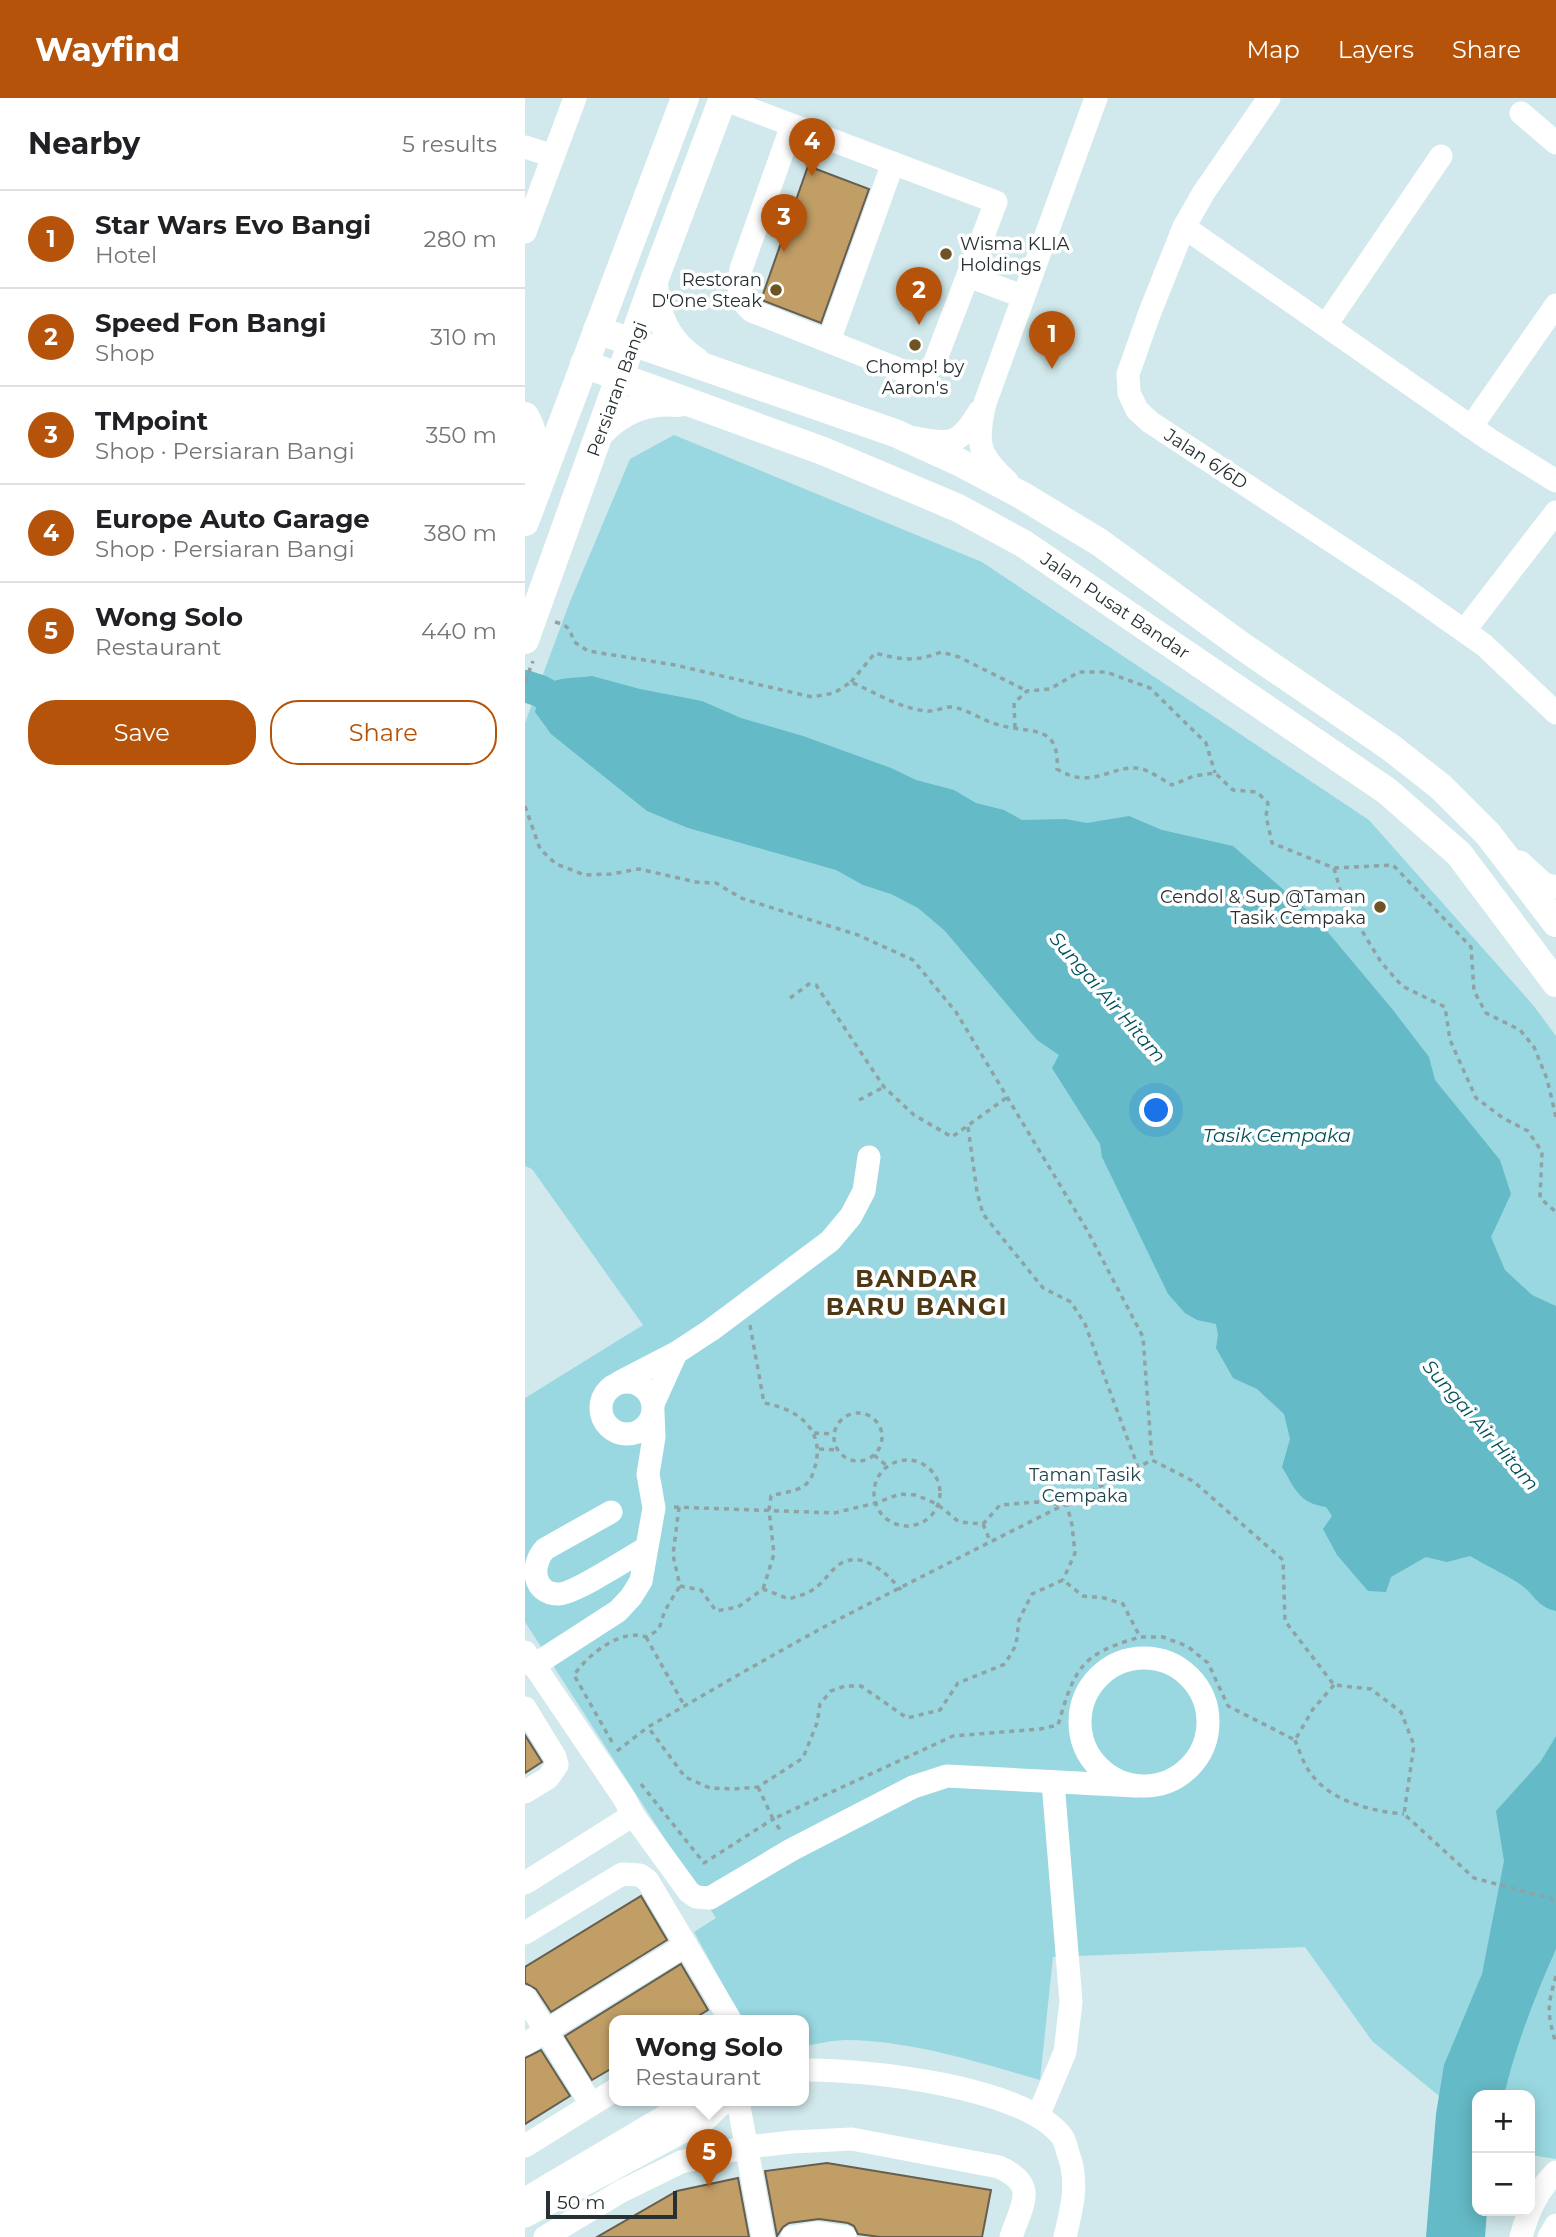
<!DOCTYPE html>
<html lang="en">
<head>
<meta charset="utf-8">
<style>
  :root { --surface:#fff; --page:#f2f2f2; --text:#202124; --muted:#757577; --line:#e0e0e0; --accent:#b45309 }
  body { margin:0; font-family:Montserrat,sans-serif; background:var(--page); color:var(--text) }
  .controls { position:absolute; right:21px; bottom:21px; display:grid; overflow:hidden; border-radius:14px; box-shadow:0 4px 18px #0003 }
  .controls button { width:63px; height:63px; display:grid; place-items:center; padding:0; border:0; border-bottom:2px solid var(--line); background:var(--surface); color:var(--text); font:35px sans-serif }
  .scale { position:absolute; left:21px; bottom:18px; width:131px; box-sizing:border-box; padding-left:7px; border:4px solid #273032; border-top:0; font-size:19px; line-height:24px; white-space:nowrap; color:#273032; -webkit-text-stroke:5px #fff; paint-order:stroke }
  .you { position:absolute; left:632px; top:1013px; width:24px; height:24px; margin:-18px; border:5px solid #fff; border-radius:50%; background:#1a73e8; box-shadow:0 0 0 10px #1a73e833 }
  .badge { display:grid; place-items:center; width:46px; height:46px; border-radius:50%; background:var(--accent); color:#fff; font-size:23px; font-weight:700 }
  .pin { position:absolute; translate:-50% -58px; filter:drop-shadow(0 2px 4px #0008) }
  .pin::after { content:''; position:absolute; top:37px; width:24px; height:21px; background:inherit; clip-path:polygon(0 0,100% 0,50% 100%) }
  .popup { position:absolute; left:84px; top:1917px; width:200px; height:91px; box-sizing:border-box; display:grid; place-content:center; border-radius:14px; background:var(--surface); filter:drop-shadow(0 2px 5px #0005); font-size:23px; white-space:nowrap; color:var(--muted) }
  .popup b { font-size:26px; color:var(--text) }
  .popup::after { content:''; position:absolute; left:50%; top:100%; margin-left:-14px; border:14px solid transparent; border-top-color:var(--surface) }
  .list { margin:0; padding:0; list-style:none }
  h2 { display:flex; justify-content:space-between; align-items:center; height:91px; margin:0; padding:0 28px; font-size:30px }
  h2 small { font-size:23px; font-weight:400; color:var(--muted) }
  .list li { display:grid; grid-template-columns:46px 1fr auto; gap:21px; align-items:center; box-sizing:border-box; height:98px; padding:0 28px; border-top:2px solid var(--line) }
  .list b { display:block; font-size:26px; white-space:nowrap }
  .list p { margin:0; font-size:23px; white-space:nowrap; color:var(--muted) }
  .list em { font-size:23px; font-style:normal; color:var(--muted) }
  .actions { display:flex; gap:14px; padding:21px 28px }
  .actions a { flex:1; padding:16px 0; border:2px solid var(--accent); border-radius:28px; text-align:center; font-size:24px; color:var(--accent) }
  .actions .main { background:var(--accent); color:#fff }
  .map { position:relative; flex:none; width:1031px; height:2139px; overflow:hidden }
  header { display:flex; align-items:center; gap:42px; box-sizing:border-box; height:98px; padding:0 35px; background:var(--accent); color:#fff }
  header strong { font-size:33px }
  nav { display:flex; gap:38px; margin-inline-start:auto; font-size:24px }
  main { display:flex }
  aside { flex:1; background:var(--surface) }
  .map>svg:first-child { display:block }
</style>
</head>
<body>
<header>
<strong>Wayfind</strong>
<nav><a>Map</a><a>Layers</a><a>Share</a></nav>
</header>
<main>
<aside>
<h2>Nearby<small>5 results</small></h2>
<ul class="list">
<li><span class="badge">1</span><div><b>Star Wars Evo Bangi</b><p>Hotel</p></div><em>280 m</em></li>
<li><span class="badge">2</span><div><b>Speed Fon Bangi</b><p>Shop</p></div><em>310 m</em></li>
<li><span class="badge">3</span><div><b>TMpoint</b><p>Shop · Persiaran Bangi</p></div><em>350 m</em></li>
<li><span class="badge">4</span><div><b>Europe Auto Garage</b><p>Shop · Persiaran Bangi</p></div><em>380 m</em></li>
<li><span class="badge">5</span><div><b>Wong Solo</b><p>Restaurant</p></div><em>440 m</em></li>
</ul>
<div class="actions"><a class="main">Save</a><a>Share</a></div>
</aside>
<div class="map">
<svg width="1031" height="2139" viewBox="0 0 1031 2139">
  <rect width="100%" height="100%" fill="#d1e9ec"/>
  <path fill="#99d8e1" d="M149 337 457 464 844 722 1008 907 1031 938V2061L1005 2057V1997H952V2029L847 1943 780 1849 528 1859 515 1982C452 1964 388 1943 322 1942 308 1942 293 1946 279 1948L278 1923H218L169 1834 191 1820 0 1524V1300L118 1227 7 1071 0 1068V625L44 506 105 361Z"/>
  <g fill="#64bac6">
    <path d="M67 578 115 591 177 603 216 620 278 638 366 670 391 682 429 692 451 705 479 712 497 722 540 721 562 725 604 718 637 732 708 748 791 820 868 912 904 959 910 982 975 1062 986 1096 966 1139 980 1172 1007 1197 1031 1208V1513C1015 1510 1011 1500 1000 1490 988 1480 960 1467 945 1458L922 1464 901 1459 866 1479 861 1494 843 1493 812 1457 798 1431 807 1418 801 1409C774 1405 770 1391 757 1369L765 1341 759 1316 732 1291 708 1280 691 1250 693 1237 691 1226 672 1222 660 1215 643 1196 577 1059 575 1046 527 970 534 957 512 942 420 833 393 810 366 796 338 787 311 772 163 730 122 713 26 636 10 614C18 576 33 582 67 578Z"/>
    <path d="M1031 1638V1851C1010 1898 991 1947 979 1997H952V2113H962L960 2139H901L911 2016 919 1967 957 1876 979 1763 971 1713 1016 1663Z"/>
  </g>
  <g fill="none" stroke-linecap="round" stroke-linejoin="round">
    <path stroke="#64bac6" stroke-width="32" d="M0 588 15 593 50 613"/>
  </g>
  <g fill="#c19e65" stroke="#675e4f" stroke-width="2">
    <path d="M283 68 344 91 296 225 239 203 237 199Z"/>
    <path d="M0 1637 17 1664 0 1675Z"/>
    <path d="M116 1798 142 1842 26 1914 11 1891 0 1885V1869Z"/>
    <path d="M156 1866 183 1912 165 1923H89V1969L67 1982 40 1938Z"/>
    <path d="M16 1952 45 1998 0 2026V1960Z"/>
    <path d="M302 2065 466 2092 457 2139H355L333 2136 329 2128 323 2125 294 2121 264 2125 258 2129 252 2138 240 2073Z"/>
    <path d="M213 2080 224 2139H72L152 2093Z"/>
  </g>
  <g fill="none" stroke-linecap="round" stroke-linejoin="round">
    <g stroke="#8fa2a4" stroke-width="3.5" stroke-dasharray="5 5" stroke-linecap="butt">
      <path d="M30 524C42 527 46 531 48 543L63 553 150 567 287 599 309 595 326 584C349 594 376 611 402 613 411 614 420 608 428 609 444 612 458 623 474 627 505 636 535 625 532 671 568 694 589 664 617 671 627 674 638 682 647 687L669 678 690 675 708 692 732 694 743 705 741 718 747 745 809 770 818 802 856 864 877 888 920 909 925 942 951 1000 978 1020 1003 1033 1017 1054 1015 1100 1031 1114"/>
      <path d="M0 584 8 563"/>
      <path d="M326 584 350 555C376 562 391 564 416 554L434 559 502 593"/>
      <path d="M490 630 489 605 502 593 525 591 554 574H581L625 590 681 645 690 675"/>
      <path d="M0 708 15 751 31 766 60 777 86 776 114 771 171 784 191 785 216 800 333 837 388 862 431 914 562 1132 618 1239 627 1362"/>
      <path d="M809 770 868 767 946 849 949 893 961 915 995 932 1009 949 1022 981 1031 1019"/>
      <path d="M265 900 284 886 291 887 359 989 389 1017 427 1039 481 1000"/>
      <path d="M334 1002 359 989"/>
      <path d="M443 1029 452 1094 458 1116 518 1190 546 1204 560 1226 613 1369"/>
      <path d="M225 1227 239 1305C274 1311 302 1333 289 1372 287 1379 284 1385 277 1389 268 1394 256 1395 246 1398L244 1412 249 1456 238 1491"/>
      <circle cx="333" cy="1339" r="24"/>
      <path d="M289 1335 309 1336"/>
      <path d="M294 1351 312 1352"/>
      <path d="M349 1357 362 1368"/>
      <circle cx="382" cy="1395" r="33"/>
      <path d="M149 1409 309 1415 351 1405 375 1396 391 1397 412 1406 434 1424 458 1426 475 1407 511 1404 542 1407 547 1427 550 1455 538 1482"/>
      <path d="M154 1409 148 1457 155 1488 176 1492 191 1513 213 1509 238 1491 264 1501C273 1498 283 1496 290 1490 298 1485 303 1476 310 1470 333 1448 361 1474 376 1492"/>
      <path d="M458 1426 465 1443"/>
      <path d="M121 1539 159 1607"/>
      <path d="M809 1587 788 1611 770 1642 703 1608 683 1565 662 1548 638 1539H615L598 1506 579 1500 558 1498 538 1482 507 1496 494 1522 491 1547 480 1566 433 1585 415 1612 382 1620 336 1588H320L306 1593 295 1606 292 1625 278 1660 233 1689 209 1691 185 1690 160 1679 123 1629C182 1595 240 1561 299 1529 408 1472 518 1418 627 1362L668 1383 758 1462 760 1523 809 1587 846 1591 876 1614 889 1647 879 1716 949 1780 1031 1802"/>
      <path d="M770 1642C774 1652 778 1664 784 1673 804 1703 845 1713 879 1716"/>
      <path d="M87 1644 49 1577C63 1557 95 1530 121 1539 139 1530 133 1529 140 1513 144 1505 150 1496 155 1488"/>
      <path d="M92 1653 123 1629"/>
      <path d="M116 1686 179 1765 248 1721 257 1735"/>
      <path d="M233 1689 248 1721 428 1638 515 1631 533 1627C550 1569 556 1556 615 1539"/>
      <path d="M1031 1878C1022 1909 1022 1915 1031 1946"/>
    </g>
    <g stroke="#fff" stroke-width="23">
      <path d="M744 0 679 94 659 129 625 214 603 276 604 295 612 312 625 324 881 492 959 547 1031 615"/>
      <path d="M198 1 471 104 409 266 401 275 388 277 227 213C210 199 214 192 216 171L267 27"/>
      <path d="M996 15 1031 45"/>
      <path d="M0 49 28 58"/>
      <path d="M659 129 965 342 1031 383"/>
      <path d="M0 134 50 0"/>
      <path d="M443 178 497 198"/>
      <path d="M801 227 916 58"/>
      <path d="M304 243 368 65"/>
      <path d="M946 329 1031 207"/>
      <path d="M391 340C428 348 435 345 454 314"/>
      <path d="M482 383C452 356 451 344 460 305L571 0"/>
      <path d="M939 533 1031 414"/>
      <path d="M995 764 1019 786 1031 789"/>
      <circle cx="102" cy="1310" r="26"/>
      <path d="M95 1284 151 1255 186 1232 305 1143 326 1118 339 1093 344 1059"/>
      <path d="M128 1306 151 1255"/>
      <path d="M86 1414 20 1451C5 1467 8 1496 33 1496 47 1497 106 1459 121 1450"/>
      <path d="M0 1554 99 1700 108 1717 164 1794 171 1799 185 1800 266 1752 388 1689 422 1678 611 1688"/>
      <circle cx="619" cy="1624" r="64"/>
      <path d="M8 1568 93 1513 106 1499 116 1483 129 1410 123 1376 129 1339 128 1315"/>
      <path d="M0 1610 30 1659 32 1667 23 1680 0 1694"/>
      <path d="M0 1785 108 1717"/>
      <path d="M0 1835 97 1776 115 1777 123 1783 206 1923"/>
      <path d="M0 1899 66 2006"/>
      <path d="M0 1946 161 1847"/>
      <path d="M278 1972C339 1971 501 1988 538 2040 540 2044 542 2051 543 2055 554 2084 547 2110 540 2139"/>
      <path d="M213 2003 238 2139"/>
      <path d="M513 2018 540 1954 546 1904 528 1684"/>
      <path d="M0 2048 90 1992"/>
      <path d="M0 2101 166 2003"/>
      <path d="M0 2118 181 2021 200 2003"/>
      <path d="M20 2139 95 2094 156 2064 222 2049 267 2044 327 2041 474 2069C514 2087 497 2106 486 2139"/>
      <path d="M267 2139 292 2135 320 2139"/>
      <path d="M996 2139C1002 2116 1013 2091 1031 2074"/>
      <path d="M1024 2139 1031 2127"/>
    </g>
    <g stroke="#fff" stroke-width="28">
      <path d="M129 186C132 220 142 244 171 263"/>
      <path d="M72 232 370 335 434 364 498 398 574 444 717 548 865 649 916 689 963 736 1031 825"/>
      <path d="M59 266 298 353 433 410 499 446 862 693 934 756 1031 885"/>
      <path d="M0 318C11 337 13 359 12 381"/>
      <path d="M77 333C99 311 123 302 154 305"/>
      <path d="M0 424 160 0"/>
      <path d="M0 542 129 183 198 0"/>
    </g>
  </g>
  <g fill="#6e5325" stroke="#fff" stroke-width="2.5">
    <circle cx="421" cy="156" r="7"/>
    <circle cx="251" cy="192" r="7"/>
    <circle cx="390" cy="247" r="7"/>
    <circle cx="855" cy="809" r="7"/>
  </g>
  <g text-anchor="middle" stroke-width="7" stroke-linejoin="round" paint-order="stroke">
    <g font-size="18" fill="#273032" stroke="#fff" text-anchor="end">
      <text x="435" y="152" text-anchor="start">Wisma KLIA<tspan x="435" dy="21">Holdings</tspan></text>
      <text x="237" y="188">Restoran<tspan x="237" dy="21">D'One Steak</tspan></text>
      <text x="390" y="275" text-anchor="middle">Chomp! by<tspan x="390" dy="21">Aaron's</tspan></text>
      <text x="841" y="805">Cendol &amp; Sup @Taman<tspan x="841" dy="21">Tasik Cempaka</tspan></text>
    </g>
    <g font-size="18" fill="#273032" stroke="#fff">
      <text transform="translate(92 291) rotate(-70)" y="6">Persiaran Bangi</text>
      <text transform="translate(681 361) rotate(33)" y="6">Jalan 6/6D</text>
      <text transform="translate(590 508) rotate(34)" y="6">Jalan Pusat Bandar</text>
    </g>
    <g font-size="18" fill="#1c4449" stroke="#fff">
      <text x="560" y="1383">Taman Tasik<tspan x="560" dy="21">Cempaka</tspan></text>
    </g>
    <g font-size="19" font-style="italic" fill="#00515a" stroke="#fff">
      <text transform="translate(583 899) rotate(49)" y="7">Sungai Air Hitam</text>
      <text x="752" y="1044">Tasik Cempaka</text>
      <text transform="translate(956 1327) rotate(49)" y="7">Sungai Air Hitam</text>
    </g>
    <g font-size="24" font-weight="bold" letter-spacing="2" fill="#4e3914" stroke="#fff">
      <text x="392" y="1189">BANDAR<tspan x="392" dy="28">BARU BANGI</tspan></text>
    </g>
  </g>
</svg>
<div class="controls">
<button>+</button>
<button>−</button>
</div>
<div class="scale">50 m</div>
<div class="you"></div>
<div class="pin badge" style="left:527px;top:271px">1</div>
<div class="pin badge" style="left:394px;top:227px">2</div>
<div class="pin badge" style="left:259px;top:154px">3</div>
<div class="pin badge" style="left:287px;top:78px">4</div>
<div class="pin badge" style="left:184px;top:2089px">5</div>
<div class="popup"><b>Wong Solo</b>Restaurant</div>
</div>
</main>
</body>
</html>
